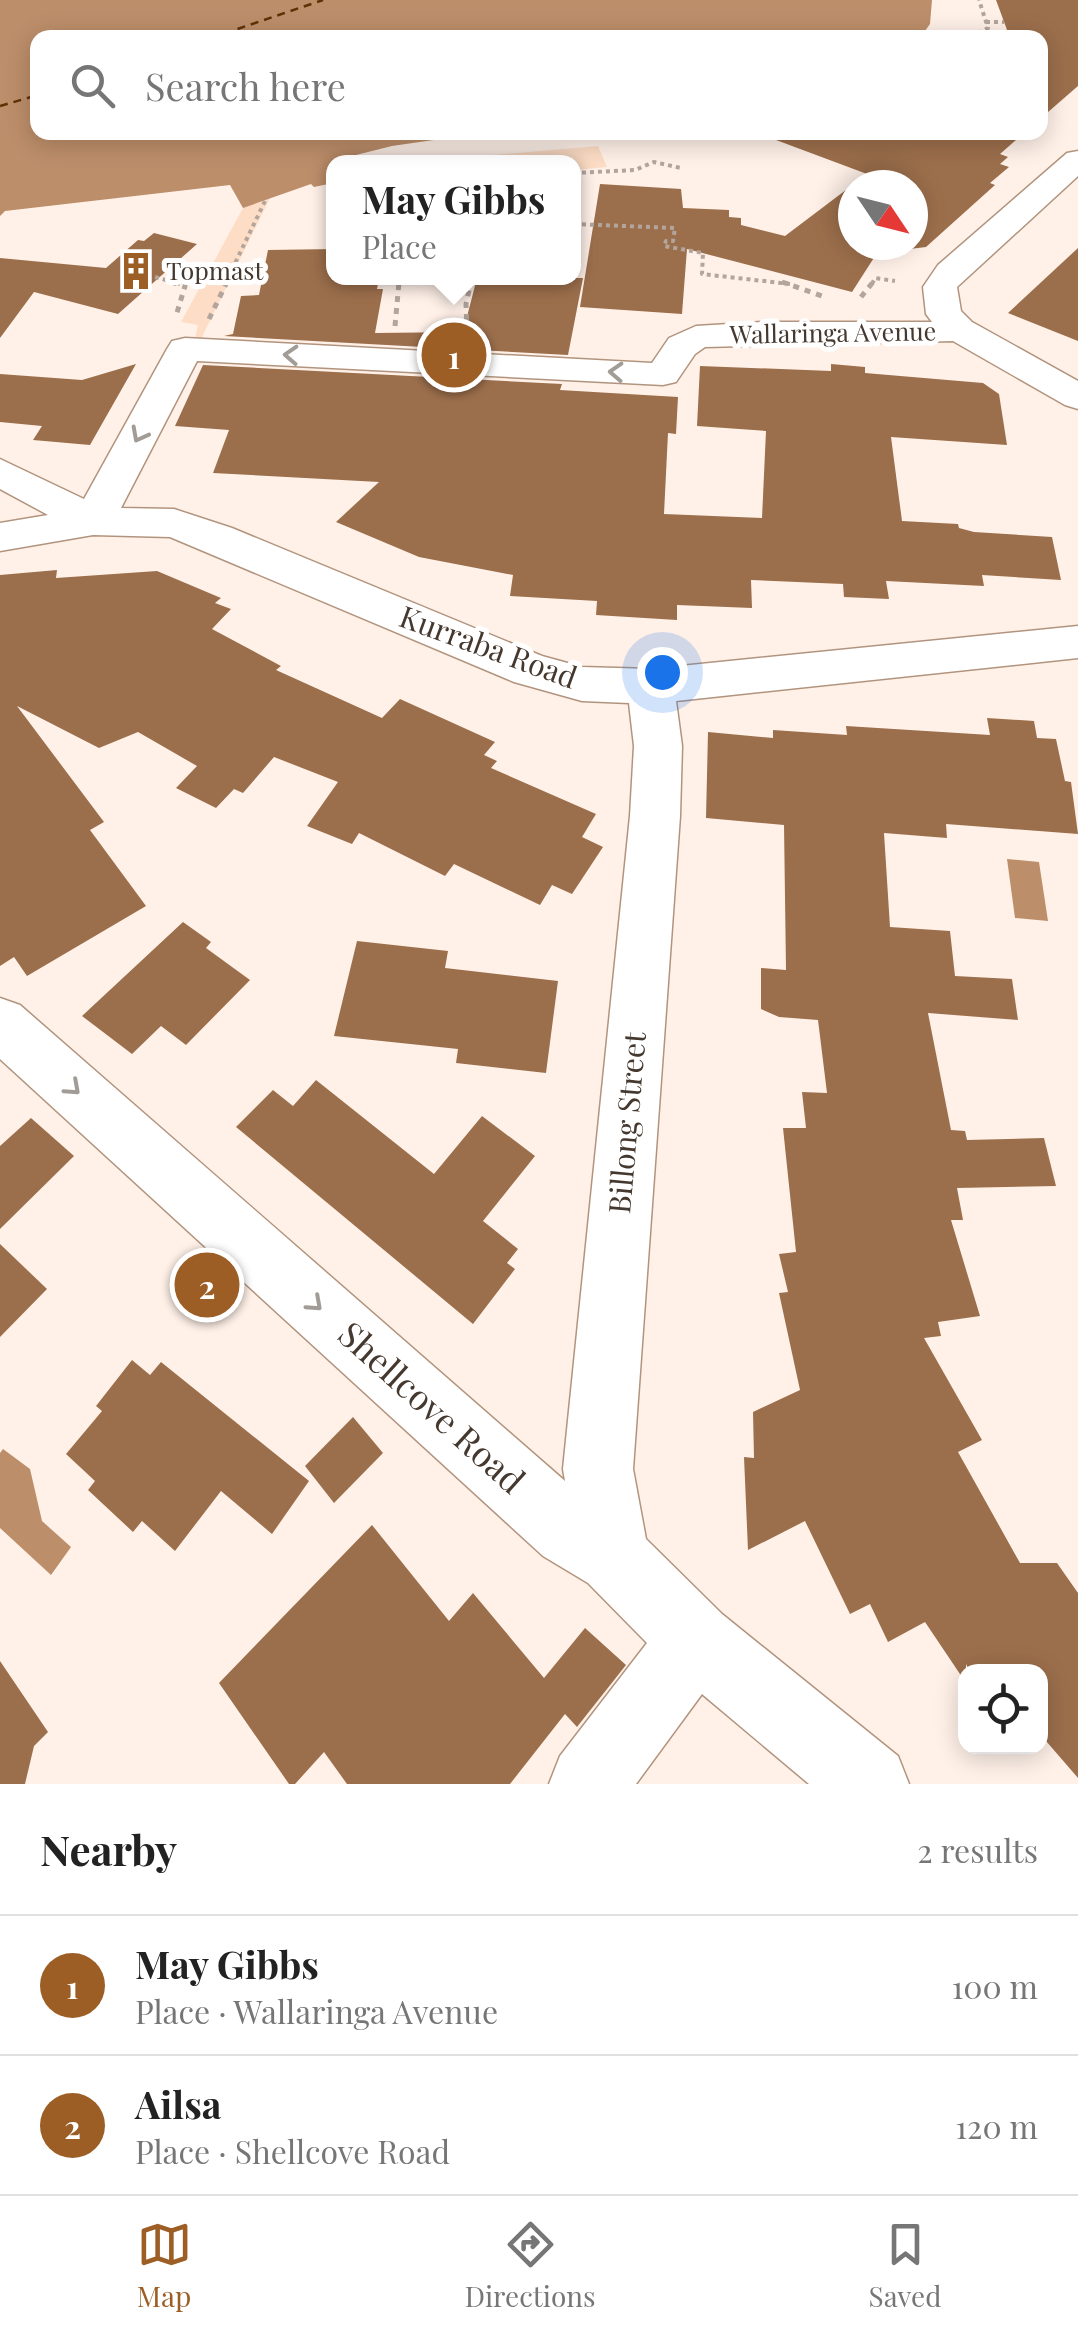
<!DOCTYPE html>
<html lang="en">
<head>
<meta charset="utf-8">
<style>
  :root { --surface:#fff; --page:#f6f6f6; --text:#222; --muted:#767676; --line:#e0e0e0; --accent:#9d5e25 }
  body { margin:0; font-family:"Playfair Display",serif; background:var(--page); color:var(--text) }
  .controls { position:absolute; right:30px; bottom:30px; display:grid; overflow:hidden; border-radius:20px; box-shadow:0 5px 25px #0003 }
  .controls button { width:90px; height:90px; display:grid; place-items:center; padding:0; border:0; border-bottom:2px solid var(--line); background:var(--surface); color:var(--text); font:50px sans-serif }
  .compass { position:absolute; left:838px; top:170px; width:90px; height:90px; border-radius:50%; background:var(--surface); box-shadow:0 5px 25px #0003; rotate:125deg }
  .you { position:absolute; left:662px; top:672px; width:35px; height:35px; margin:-25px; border:8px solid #fff; border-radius:50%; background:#1a73e8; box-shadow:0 0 0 15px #1a73e833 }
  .badge { display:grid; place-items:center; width:65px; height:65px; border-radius:50%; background:var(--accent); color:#fff; font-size:32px; font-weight:700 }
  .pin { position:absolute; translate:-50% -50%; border:5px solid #fff; box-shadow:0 2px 10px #0006 }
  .popup { position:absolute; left:326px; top:155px; width:255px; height:130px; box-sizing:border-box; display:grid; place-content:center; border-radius:20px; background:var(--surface); filter:drop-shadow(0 2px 8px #0005); font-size:32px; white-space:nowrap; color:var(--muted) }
  .popup b { font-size:38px; color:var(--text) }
  .popup::after { content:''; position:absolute; left:50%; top:100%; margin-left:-20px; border:20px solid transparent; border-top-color:var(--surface) }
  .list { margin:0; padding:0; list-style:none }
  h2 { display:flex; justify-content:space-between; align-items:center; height:130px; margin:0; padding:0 40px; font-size:42px }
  h2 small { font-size:32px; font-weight:400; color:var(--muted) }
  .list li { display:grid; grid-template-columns:65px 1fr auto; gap:30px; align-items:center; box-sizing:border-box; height:140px; padding:0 40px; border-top:2px solid var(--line) }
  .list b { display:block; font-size:38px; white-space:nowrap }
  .list p { margin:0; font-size:32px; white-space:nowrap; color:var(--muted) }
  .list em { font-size:32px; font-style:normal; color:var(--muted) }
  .icon { flex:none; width:55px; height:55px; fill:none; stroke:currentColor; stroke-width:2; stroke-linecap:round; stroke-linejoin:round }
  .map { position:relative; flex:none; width:1078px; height:1784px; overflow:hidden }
  .search { position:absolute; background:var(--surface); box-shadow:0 5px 25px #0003; left:30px; right:30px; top:30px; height:110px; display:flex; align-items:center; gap:25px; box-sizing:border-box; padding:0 35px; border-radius:20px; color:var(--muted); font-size:38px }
  .sheet { height:410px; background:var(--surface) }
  nav { display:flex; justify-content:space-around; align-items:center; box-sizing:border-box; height:140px; border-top:2px solid var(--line); background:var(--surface); font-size:28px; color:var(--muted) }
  nav a { display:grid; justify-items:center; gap:5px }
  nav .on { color:var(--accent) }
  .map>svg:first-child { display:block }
</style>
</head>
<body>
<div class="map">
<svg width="1078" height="1784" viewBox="0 0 1078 1784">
  <rect width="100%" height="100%" fill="#fff1e8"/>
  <g fill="#fdddc5">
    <path d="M598 146 607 167 574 170V162H494L492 155Z"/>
    <path d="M270 198 201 339 195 338 198 325 181 322 243 208Z"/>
  </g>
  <g fill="#bd8e6a">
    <path d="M0 0H932L930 24 920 38H38V132L482 133 392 146 336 160 333 183 314 187 311 184 243 208 230 185 5 211 0 216Z"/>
    <path d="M1007 859 1039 862 1048 921 1015 918Z"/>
    <path d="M3 1449 30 1469 42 1521 71 1547 51 1575 0 1528V1453Z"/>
  </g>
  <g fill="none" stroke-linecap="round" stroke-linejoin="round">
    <g stroke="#5f3204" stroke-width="2.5" stroke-dasharray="8 6" stroke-linecap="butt">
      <path d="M211 38 323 0"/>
      <path d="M0 106 38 95"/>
    </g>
  </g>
  <g fill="#9c6f4c" fill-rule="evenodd">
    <path d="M996 0H1078V86L1040 119V38H1010Z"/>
    <path d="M769 132H1025L1000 154 1008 157 1000 164 1009 167 990 183 995 185 926 247 877 253 852 292 687 249 682 314 580 307 600 184 681 189 683 208 729 210V217L741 218V225L785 236 867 174 768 137ZM853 185H913V245H853Z"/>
    <path d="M154 233 197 244 118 314 34 292 0 338V258L106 268 138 240 144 241Z"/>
    <path d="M1078 248V341L1008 313Z"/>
    <path d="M334 249V278H379L377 289H383L375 333 463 332 477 278H583L568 355 224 336 233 334 241 296 259 295 268 250Z"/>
    <path d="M136 364 90 445 33 440 42 426 0 422V374L82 380Z"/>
    <path d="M831 364 865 367V373L983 383 999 394 1007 445 891 437 902 521 958 524 959 528 974 532 1052 537 1061 580 982 575 984 586 886 581 889 599 844 597 843 584 751 580 752 608 677 605V620L596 615 597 601 510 596 513 575 419 557 336 522 379 482 213 473 229 430 175 426 203 365 562 384 560 390 678 397 676 434 668 433 664 514 762 518 766 431 697 426 700 366 831 371Z"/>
    <path d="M57 570 56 578 157 571 221 598 215 603 231 609 212 629 281 666 276 670 382 718 400 699 495 742 484 755 497 761 491 768 596 814 582 837 603 847 572 894 552 885 540 905 454 864 445 876 359 833 352 844 307 826 338 782 274 757 243 793 234 789 216 808 176 788 197 766 138 732 99 748 17 706 104 822 90 830 146 906 27 976 14 957 0 966V575Z"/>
    <path d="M987 718 1034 721 1037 738 1056 739 1065 781 1071 782 1078 834 946 824 947 838 884 833 890 927 950 931 955 976 1012 979 1018 1020 928 1013 951 1130 965 1131 967 1140 1044 1138 1056 1186 957 1188 963 1220H951L980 1316 938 1322 941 1336 924 1338 982 1440 958 1452 1020 1563H1057L1078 1593V1778L1040 1734V1672H970L966 1664V1683L925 1622 888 1642 870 1604 850 1614 805 1521 748 1550 744 1457 754 1458 753 1412 800 1390 779 1293 788 1292 779 1254 796 1252 783 1128H806L802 1092 827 1093 818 1020 779 1017 761 1009V968L786 970 784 825 706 818 708 732 773 738V730L847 735 846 726 990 735Z"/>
    <path d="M183 922 211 942 206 948 250 980 186 1045 161 1026 132 1054 82 1016Z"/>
    <path d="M357 941 448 951 445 968 558 981 546 1073 456 1063 458 1049 334 1036Z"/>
    <path d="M316 1080 434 1174 482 1116 535 1156 483 1221 518 1249 507 1263 515 1269 473 1324 236 1127 273 1090 293 1106Z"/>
    <path d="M31 1118 74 1156 0 1229V1146Z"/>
    <path d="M0 1244 47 1289 0 1337Z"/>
    <path d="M132 1360 150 1375 161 1362 309 1481 272 1534 221 1491 175 1551 142 1521 133 1532 88 1490 95 1481 66 1454 102 1411 96 1406Z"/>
    <path d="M353 1417 383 1453 334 1503 305 1466Z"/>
    <path d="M372 1525 449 1621 473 1593 544 1678 585 1628 626 1665 577 1727 565 1714 510 1784H347L324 1752 295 1784H289L219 1683Z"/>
    <path d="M0 1661 48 1732 34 1746 25 1784H0Z"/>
  </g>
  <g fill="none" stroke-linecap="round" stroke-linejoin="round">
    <g stroke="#b2947e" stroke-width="3">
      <path id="street" d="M1078 151V176L957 287 961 311 972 322 1078 381V409L1065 405 953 341 705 347 695 354 676 382 663 385 197 361 121 508 174 509 232 528 542 656 582 667 651 669 1078 626V658L676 701 682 746 680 816 633 1469 646 1539 722 1614 898 1756 909 1784H809L702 1694 636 1784H549L560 1756 647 1643 588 1583 543 1556 0 1059V998L20 1005 565 1481 563 1469 630 816 634 746 629 703 582 701 514 682 170 537 93 535 0 551V523L48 515 0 489V459L84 499 167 349 172 341 185 338 652 363 669 338 696 326 762 322H932L926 314 923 287 938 265 1067 153Z"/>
    </g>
    <g stroke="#b3a59c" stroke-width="4" stroke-dasharray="4 4" stroke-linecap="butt">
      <path d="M986 22H1004"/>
      <path d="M971 37 988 28 979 0"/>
      <path d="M574 173 635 170 654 162 681 168"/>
      <path d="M574 224 675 228 673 241H666L664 246 703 253 702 274 790 284"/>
      <path d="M155 277 180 284"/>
      <path d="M225 284 266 199"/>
      <path d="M398 284 399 278"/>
      <path d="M471 284 472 278"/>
      <path d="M872 284 875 278 895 281"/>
    </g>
    <g stroke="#b3a59c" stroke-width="5" stroke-dasharray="6 6" stroke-linecap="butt">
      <path d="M171 282 185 286 176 316"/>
      <path d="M782 282 825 297"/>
      <path d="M861 297 873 282"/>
      <path d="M209 319 227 282"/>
      <path d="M395 326 399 282"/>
      <path d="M467 332 466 304 471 282"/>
    </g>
    <use href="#street" fill="#fff" fill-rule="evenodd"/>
  </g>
  <defs><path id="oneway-chevron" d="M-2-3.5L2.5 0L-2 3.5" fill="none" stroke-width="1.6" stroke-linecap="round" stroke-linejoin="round" transform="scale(2.5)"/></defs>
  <g stroke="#a29c97">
    <use href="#oneway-chevron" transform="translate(291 355) rotate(-177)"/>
    <use href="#oneway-chevron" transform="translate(616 372) rotate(-177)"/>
    <use href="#oneway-chevron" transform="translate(139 435) rotate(118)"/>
    <use href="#oneway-chevron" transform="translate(73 1088) rotate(42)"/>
    <use href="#oneway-chevron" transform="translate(315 1304) rotate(42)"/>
  </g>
  <defs>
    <g id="building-bare" transform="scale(3)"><path d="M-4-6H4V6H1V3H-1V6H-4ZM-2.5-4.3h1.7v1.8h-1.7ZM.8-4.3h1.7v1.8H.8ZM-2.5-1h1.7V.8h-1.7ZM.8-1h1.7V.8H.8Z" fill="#9d5e25" stroke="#fff" stroke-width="2.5" paint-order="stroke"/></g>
  </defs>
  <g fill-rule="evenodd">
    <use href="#building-bare" x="136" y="271"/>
  </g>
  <g text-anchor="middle" stroke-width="10" stroke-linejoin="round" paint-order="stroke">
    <g font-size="25" fill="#45382f" stroke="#fff" text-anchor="start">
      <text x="166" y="280">Topmast</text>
    </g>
    <g font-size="25" fill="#45382f" stroke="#fff">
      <text transform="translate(833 333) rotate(-1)" y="9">Wallaringa Avenue</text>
    </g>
    <g font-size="30" fill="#45382f" stroke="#fff">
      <text transform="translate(488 648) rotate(20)" y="10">Kurraba Road</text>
      <text transform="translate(628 1123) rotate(-85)" y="10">Billong Street</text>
    </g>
    <g font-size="35" fill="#45382f" stroke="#fff">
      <text transform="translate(431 1408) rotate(42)" y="12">Shellcove Road</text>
    </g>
  </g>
</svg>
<div class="controls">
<button><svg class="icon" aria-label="locate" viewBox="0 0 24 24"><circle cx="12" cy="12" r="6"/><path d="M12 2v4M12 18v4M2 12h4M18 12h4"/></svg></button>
</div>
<svg class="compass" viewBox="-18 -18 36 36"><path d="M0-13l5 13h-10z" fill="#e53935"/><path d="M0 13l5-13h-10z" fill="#767676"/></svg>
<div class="you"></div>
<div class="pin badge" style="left:454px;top:355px">1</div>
<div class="popup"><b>May Gibbs</b>Place</div>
<div class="pin badge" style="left:207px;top:1285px">2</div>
<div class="search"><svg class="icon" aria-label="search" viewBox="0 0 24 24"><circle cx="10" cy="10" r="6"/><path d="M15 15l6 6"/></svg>Search here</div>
</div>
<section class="sheet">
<h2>Nearby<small>2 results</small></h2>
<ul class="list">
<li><span class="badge">1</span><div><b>May Gibbs</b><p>Place · Wallaringa Avenue</p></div><em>100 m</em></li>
<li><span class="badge">2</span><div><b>Ailsa</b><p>Place · Shellcove Road</p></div><em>120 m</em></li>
</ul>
</section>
<nav>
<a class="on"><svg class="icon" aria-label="map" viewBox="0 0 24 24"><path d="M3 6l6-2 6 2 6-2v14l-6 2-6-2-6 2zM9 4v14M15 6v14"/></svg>Map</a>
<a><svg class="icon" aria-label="directions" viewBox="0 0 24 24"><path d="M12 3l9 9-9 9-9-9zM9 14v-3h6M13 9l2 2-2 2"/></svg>Directions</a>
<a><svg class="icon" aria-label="saved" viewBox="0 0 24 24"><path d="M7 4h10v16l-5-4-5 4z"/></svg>Saved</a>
</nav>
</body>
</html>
